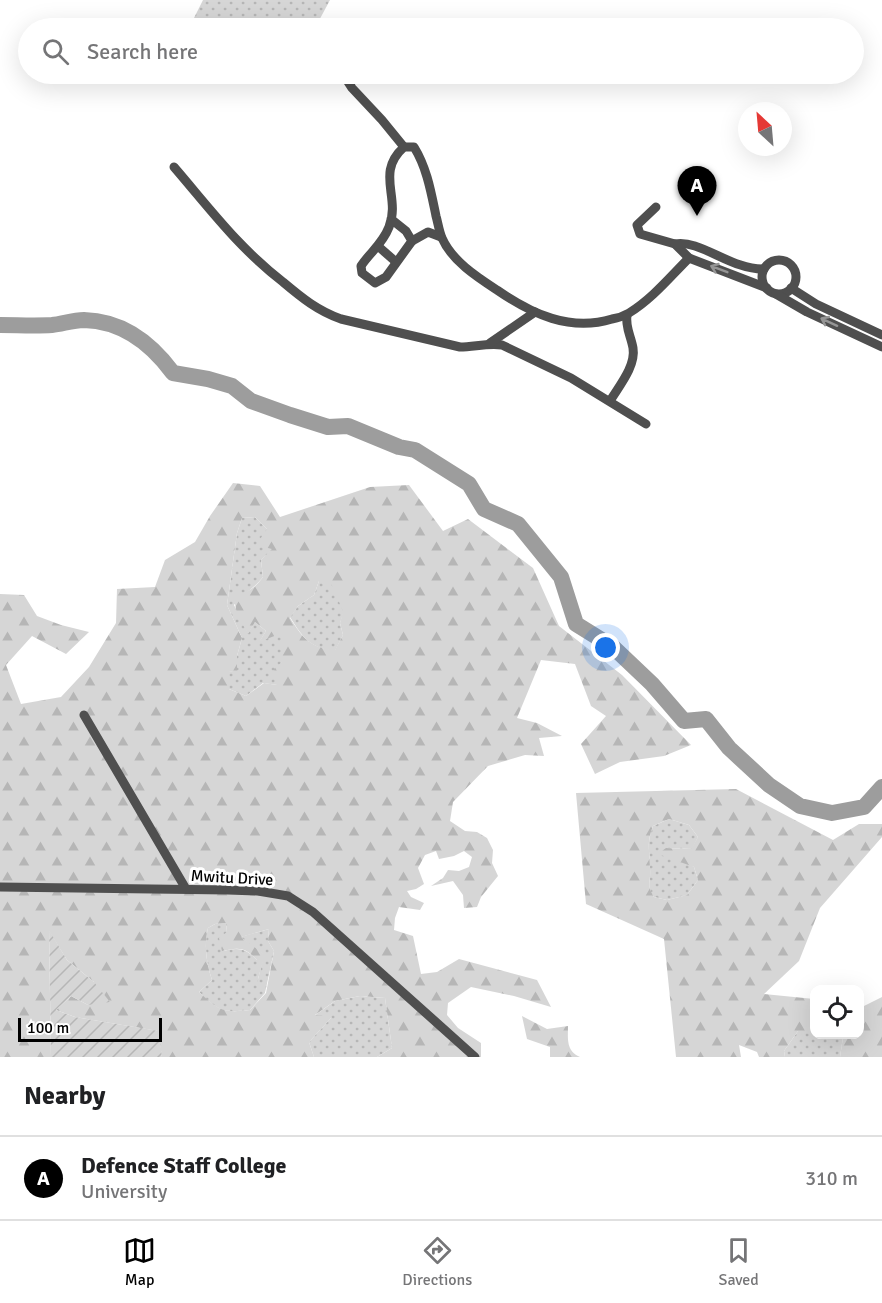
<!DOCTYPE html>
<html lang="en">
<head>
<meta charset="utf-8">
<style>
  :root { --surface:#fff; --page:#f6f6f6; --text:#202124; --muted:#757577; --line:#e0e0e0; --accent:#000 }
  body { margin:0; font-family:Signika,sans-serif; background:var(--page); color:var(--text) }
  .controls { position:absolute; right:18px; bottom:18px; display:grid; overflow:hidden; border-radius:12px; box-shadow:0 6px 24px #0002 }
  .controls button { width:54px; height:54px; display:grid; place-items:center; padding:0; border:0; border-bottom:2px solid var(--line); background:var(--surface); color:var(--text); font:30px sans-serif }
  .compass { position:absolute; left:738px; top:102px; width:54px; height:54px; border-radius:50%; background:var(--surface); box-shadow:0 6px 24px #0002; rotate:334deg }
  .scale { position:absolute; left:18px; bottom:15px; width:144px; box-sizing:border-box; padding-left:6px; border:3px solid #000; border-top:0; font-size:16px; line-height:21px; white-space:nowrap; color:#000; -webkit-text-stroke:4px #fff; paint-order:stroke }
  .you { position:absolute; left:606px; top:648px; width:21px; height:21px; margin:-15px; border:4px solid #fff; border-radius:50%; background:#1a73e8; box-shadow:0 0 0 9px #1a73e833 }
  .badge { display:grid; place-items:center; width:39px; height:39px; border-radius:50%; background:var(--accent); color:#fff; font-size:20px; font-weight:700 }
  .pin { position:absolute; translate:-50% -50px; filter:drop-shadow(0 2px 3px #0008) }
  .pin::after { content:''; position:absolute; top:32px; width:21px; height:18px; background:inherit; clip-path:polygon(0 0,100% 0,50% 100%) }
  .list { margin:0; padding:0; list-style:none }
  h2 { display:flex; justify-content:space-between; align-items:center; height:78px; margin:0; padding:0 24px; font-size:26px }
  h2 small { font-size:20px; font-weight:400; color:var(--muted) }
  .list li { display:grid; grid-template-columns:39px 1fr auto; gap:18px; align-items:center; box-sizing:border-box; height:84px; padding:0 24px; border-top:2px solid var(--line) }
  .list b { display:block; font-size:22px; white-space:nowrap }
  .list p { margin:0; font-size:20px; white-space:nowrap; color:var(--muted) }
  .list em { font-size:20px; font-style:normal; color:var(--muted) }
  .icon { flex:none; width:33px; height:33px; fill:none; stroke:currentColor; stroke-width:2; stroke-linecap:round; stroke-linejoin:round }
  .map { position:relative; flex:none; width:882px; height:1057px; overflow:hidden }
  .search { position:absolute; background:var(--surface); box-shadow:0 6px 24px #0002; left:18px; right:18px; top:18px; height:66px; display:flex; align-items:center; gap:15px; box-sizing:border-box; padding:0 21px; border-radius:33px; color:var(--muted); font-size:22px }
  .sheet { height:162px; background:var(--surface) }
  nav { display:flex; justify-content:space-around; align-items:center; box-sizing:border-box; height:84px; border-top:2px solid var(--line); background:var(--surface); font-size:16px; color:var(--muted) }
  nav a { display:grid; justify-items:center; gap:3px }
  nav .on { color:var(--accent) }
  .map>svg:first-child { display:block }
</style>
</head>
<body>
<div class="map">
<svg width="882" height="1057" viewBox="0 0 882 1057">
  <defs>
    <pattern id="grass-dots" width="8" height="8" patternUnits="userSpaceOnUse" patternTransform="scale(1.5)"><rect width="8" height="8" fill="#d6d6d6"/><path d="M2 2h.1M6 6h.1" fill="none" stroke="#b6b6b6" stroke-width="1.8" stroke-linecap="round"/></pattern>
    <pattern id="forest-firs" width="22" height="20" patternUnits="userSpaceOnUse" patternTransform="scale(1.5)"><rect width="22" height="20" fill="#d6d6d6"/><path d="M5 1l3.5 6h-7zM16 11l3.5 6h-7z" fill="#b6b6b6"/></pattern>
    <pattern id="garden-furrows" width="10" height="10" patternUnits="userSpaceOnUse" patternTransform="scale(1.5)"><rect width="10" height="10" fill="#d6d6d6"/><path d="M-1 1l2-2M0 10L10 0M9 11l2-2" fill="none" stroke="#b6b6b6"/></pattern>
  </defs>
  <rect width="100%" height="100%" fill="#fff"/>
  <g fill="url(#grass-dots)">
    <path d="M203 0H330L315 28H189Z"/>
    <path d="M255 517 267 529 273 549 261 560 263 577C255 588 243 593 234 605L248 633 255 622 266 631 260 641 282 632V662L277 685 263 683 246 696 229 689V672L237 670V656L242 638 227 605 237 533 242 518Z"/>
    <path d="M319 581H331L344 611 340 623 343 635 335 651C310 648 303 638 290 617L298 606 314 595Z"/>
    <path d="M669 819 689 825 698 837 692 849 666 848 694 867 698 880 687 895 667 900 654 897C646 884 651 883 650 869 650 850 646 845 653 826Z"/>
    <path d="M226 923 227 932 223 951C238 947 246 948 257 960L258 979 264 955 240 937 269 929 268 941 274 951 265 993 250 1010C222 1013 219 1011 199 992L212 980C206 963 204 945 208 928L215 924Z"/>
    <path d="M360 996 385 998 392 1048 377 1057H314L309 1042 331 1018 314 1016 335 1001Z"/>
    <path d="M798 1031H814V1034L835 1035 843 1037 840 1057H785L784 1051Z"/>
  </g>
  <g fill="url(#forest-firs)" fill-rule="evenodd">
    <path d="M233 483 260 486 280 517 370 487 409 485 443 531 468 519 533 568 559 626 622 675 691 745 664 756 620 762 595 774 581 744 606 716 591 706 575 664 541 660 517 718 537 723 562 736 539 738 544 756 525 755 488 766 453 802 450 821 465 831 477 832 487 838 493 850 492 863 498 876 481 897 477 907 464 908 463 895 453 881 431 886 443 878 448 870 459 871 469 867 472 857 464 851 454 856 439 859 436 851 425 855 418 868 424 884 416 889 407 891 411 897 424 903 420 910 399 907 395 918 394 930 413 936 421 974 437 972 459 959 537 980 551 1007 514 996 471 987 448 1003 447 1015 458 1028 481 1043V1057H377L392 1048 385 998 360 996 335 1001 315 1015 332 1017 309 1042 314 1057H162L158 1031 75 1017 56 1010 71 996 88 1005 94 982 67 960 49 931 51 1057H0V594L24 595 37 616 61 625 89 632 66 654 32 636 6 665 21 704 61 697 89 667 116 623 117 589 155 587 165 560 195 542 210 516ZM255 517 267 529 256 545 272 549 261 560 263 577C255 588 247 594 233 594L237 614 248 634 255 622 266 631 259 642 282 633V662L274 669 277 685 264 683 246 696 229 689V672L237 671V656L242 638 227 605 237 533 242 518ZM319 581H330L343 611 340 623 343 635 335 650C310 648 303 638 290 618L298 606 314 595ZM226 923 227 932 219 938 222 951C239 947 245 947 257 960V982L265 955 241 937 269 929 268 941 274 951 266 993 250 1010C223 1013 220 1011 199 992L212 980C206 963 204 945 208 928L215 924Z"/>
    <path d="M736 789 833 840 859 824H882V837L820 908 799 961 764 994 814 999V1031H798L784 1051 785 1057H759L757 1052 739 1045 741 1057H676L664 939 586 904 576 793ZM669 819 689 825 698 837 691 849 666 848 658 854 694 867 698 880 687 895 667 900 654 897C646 884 651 883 650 869 650 850 646 845 653 826Z"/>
    <path d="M882 997V1057H840L843 1037 835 1035 860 1034V1008Z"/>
    <path d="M522 1016 547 1029 568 1026C568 1039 566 1051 580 1057H550V1047L527 1039Z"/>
  </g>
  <path fill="url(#garden-furrows)" d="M49 930 67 960 94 982 110 1002 88 1005 71 996 56 1010 75 1017 159 1031 162 1057H51Z"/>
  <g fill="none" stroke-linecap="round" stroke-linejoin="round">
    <path stroke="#9d9d9d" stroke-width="16" d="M0 325C17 325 35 326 52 325 62 324 73 320 84 320 122 321 151 343 173 373L208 379 232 386 251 401 290 415 328 427 348 426 399 447 415 450 469 484 484 509 518 524 561 577 576 624 613 647 652 684 684 721 706 719 729 748 769 785 800 806 832 813 864 807 882 787"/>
    <g stroke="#4f4f4f" stroke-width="9">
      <path d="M343 74 352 88 382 120 404 147"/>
      <path d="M174 167C211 210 238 247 283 282 302 298 318 311 341 319L460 347C474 347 487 343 502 345L571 378 646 424"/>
      <path d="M656 207 637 225 640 234 675 244 689 258 767 288"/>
      <path d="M391 219 406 231 412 241 386 277 375 283 362 273 361 266C370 252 382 245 389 227 401 197 375 173 404 147H414C427 168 431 192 436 216 438 223 439 231 442 238 452 261 477 277 497 290 532 314 570 332 612 319 618 318 624 316 629 313 652 299 670 277 689 258"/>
      <path d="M412 241 428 232 441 237"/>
      <path d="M675 244C700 239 731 270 764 269"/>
      <path d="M379 247 396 262"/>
      <circle cx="779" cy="277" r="17"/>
      <path d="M791 288 816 304 882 335"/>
      <path d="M776 294 807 312 882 347"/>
      <path d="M490 343 535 312"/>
      <path d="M610 401C619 386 636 366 633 348 631 336 625 327 627 315"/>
      <path d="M84 715 186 889"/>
      <path d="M0 887 228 890 258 891 288 896 313 912 475 1057"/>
    </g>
  </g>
  <defs><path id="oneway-shaft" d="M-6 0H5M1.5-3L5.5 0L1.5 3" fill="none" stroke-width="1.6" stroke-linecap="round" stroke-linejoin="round" transform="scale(1.5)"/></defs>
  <g stroke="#959595">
    <use href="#oneway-shaft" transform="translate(719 269) rotate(-159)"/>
    <use href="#oneway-shaft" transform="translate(829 322) rotate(-155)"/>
  </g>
  <g text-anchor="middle" stroke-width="6" stroke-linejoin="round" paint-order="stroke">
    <g font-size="16" fill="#000" stroke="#fff">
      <text transform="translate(232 877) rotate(3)" y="6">Mwitu Drive</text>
    </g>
  </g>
</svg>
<div class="controls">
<button><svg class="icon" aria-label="locate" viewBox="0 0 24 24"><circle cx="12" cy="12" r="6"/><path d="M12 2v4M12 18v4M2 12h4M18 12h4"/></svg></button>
</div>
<svg class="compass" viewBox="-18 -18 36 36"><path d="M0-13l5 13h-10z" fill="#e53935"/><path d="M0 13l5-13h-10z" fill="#757577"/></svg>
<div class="scale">100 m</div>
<div class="you"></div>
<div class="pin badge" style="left:697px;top:216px">A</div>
<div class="search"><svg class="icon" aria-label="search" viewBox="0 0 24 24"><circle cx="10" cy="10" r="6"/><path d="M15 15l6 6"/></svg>Search here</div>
</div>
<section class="sheet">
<h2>Nearby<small></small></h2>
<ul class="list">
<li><span class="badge">A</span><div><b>Defence Staff College</b><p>University</p></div><em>310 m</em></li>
</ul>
</section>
<nav>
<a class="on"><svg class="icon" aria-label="map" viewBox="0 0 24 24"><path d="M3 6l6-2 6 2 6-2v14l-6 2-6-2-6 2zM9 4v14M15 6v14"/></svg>Map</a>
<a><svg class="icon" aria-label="directions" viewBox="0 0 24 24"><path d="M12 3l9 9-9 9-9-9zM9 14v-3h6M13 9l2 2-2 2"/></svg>Directions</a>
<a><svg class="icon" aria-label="saved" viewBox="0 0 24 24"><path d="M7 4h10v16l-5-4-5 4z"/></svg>Saved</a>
</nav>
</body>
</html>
